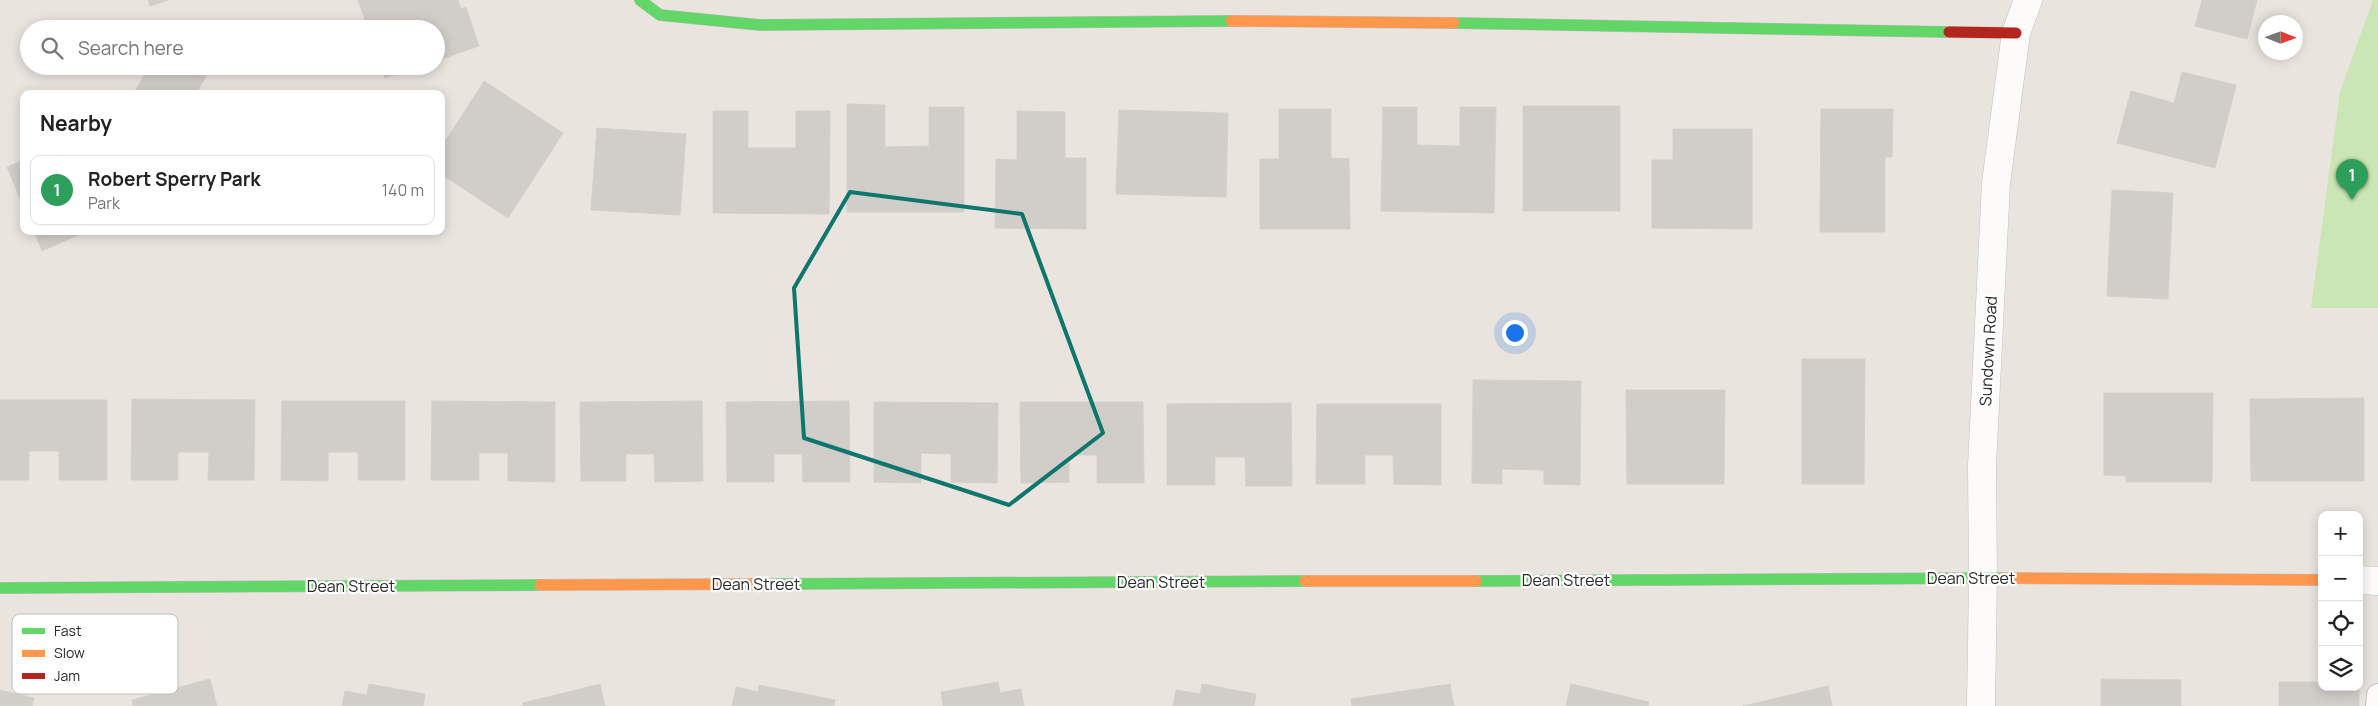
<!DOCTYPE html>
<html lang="en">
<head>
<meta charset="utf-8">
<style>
  :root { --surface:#fff; --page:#f2f2f2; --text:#222; --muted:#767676; --line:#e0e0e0; --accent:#6c6a68 }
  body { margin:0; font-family:Manrope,sans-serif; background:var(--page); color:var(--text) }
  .controls { position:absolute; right:15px; bottom:15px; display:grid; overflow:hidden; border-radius:10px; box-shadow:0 2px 12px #0003 }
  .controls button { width:45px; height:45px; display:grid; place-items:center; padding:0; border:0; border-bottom:1px solid var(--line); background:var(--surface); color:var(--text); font:25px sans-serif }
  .compass { position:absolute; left:2258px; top:15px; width:45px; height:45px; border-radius:50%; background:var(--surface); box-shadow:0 2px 12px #0003; rotate:91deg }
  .you { position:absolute; left:1514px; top:332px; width:18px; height:18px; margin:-12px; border:4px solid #fff; border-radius:50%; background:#1a73e8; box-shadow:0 0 0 8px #1a73e833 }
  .badge { display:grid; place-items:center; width:32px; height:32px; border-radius:50%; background:var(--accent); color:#fff; font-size:16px; font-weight:700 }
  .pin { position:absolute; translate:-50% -41px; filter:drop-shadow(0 1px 2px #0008) }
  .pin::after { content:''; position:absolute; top:26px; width:18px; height:15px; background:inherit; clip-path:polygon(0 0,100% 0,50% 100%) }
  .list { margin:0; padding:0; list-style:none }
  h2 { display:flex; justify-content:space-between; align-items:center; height:65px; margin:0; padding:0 20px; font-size:21px }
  h2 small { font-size:16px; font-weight:400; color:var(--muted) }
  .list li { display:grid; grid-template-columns:32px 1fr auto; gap:15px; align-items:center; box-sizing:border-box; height:70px; margin:0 10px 10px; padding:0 10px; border:1px solid var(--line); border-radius:10px }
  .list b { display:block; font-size:19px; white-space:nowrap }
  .list p { margin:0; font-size:16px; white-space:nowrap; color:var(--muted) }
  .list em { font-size:16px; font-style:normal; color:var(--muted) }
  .icon { flex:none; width:28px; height:28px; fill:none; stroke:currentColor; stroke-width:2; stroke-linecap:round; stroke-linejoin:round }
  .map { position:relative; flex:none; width:2378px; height:706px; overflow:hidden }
  .search { position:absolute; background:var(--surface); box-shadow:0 2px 12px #0003; left:20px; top:20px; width:425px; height:55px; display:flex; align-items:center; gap:12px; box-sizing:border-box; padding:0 18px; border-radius:28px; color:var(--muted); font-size:19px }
  .panel { position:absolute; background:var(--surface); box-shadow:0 2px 12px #0003; left:20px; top:90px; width:425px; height:145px; border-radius:10px }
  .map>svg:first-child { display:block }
</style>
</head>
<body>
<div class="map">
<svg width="2378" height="706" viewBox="0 0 2378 706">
  <rect width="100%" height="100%" fill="#e9e4de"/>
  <path fill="#c9e6b4" d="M2373 0H2378V308H2311L2340 92Z"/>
  <g fill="#d1ceca" stroke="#d4d0cb">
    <path d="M148 0H168L150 6Z"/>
    <path d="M358 0H458L461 9 466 7 479 46 436 61V29H368Z"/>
    <path d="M2202 0H2257L2247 39 2195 26Z"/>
    <path d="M149 66H211L196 94H134Z"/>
    <path d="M381 66H420L385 78Z"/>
    <path d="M2182 72 2236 85 2215 168 2117 143 2131 91 2174 103Z"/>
    <path d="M484 81 563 133 508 218 441 174V148Z"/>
    <path d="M847 104 885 105V147L929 146V107H964V212H847Z"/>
    <rect x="1523" y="106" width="97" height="105"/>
    <path d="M1383 107H1417V145L1460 146V107H1496L1494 213 1381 211Z"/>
    <path d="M1279 109H1331V158L1349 159 1350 229H1260V159H1279Z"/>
    <path d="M1821 109H1893L1892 157H1885V232H1820Z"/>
    <path d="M1119 110 1228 113 1226 197 1116 194Z"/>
    <path d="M713 111H748V148H796V111H830L829 214 713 213Z"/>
    <path d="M1017 111 1065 112V158H1086V229L995 228 996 159 1017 160Z"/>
    <path d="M597 128 686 134 680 215 591 210Z"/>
    <path d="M1673 129H1752V229L1652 228V160H1673Z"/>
    <path d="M24 160V208L7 167Z"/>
    <path d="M2112 190 2173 193 2168 299 2107 296Z"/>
    <path d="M34 231H87L42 251Z"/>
    <path d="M1802 359H1865L1864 484H1802Z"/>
    <path d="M1473 380 1581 381 1580 485 1544 484V470L1502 469V484L1472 483Z"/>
    <path d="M1626 390H1725L1724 484H1627Z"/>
    <path d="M2104 393H2213L2212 482H2126V476L2104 475Z"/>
    <path d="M2364 398V481H2251L2250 399Z"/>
    <path d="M132 399 255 400 254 480H208L209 452H178V480H131Z"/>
    <path d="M0 400H107V480H59V451H29V480H0Z"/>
    <path d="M282 401H405V480H358V452H328V481L281 480Z"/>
    <path d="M432 401 555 402V482L508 481V453H479V480H431Z"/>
    <path d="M702 401 703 481 655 482 654 454H626V481H581L580 402Z"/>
    <path d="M849 401 850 482H803L802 454H774V482H727L726 402Z"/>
    <path d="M874 402 998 403 997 483 951 482V454L921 453V483L874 482Z"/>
    <path d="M1020 402H1143L1144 483H1097V455H1069V482L1021 483Z"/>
    <path d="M1291 403 1292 486H1246L1245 457H1215V485H1167V404Z"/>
    <path d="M1317 404H1441V485L1394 484 1393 455H1365V484H1316Z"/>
    <path d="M210 679 217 706H133L132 700Z"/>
    <path d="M2101 679 2181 680V706H2101Z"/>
    <path d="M998 682 1000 693 1021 689 1024 706H943L941 692Z"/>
    <path d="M2279 682H2322V687H2359V706H2279Z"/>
    <path d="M369 684 425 694 423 706H342L345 691 367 695Z"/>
    <path d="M600 684 605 706H523V703Z"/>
    <path d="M1202 684 1256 694 1254 706H1173L1176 690 1200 694Z"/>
    <path d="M1450 684 1454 706H1352L1351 699Z"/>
    <path d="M1571 684 1649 702 1648 706H1566Z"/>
    <path d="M759 685 835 700 834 706H732L736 687 758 692Z"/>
    <path d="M1828 686 1832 706H1743Z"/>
    <path d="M0 690 34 698 32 706H0Z"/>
  </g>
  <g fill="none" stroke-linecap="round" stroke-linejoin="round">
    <g stroke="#c2c0c0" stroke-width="24">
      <path id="lane" d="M2377 706 2378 695"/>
    </g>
    <g stroke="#c2c0c0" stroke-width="29">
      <g id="street">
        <path d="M2359 580 2378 581"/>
        <path d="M1981 706 1983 578 1982 466 1996 183 2016 33 2028 0"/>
      </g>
    </g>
    <g stroke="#c2c0c0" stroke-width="12">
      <g id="fast">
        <path d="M640 0 660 15 760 25 1231 21"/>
        <path d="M1454 23 1949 32"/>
        <path d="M1476 581 2002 578"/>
        <path d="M772 584 1305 581"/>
        <path d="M0 588 540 585"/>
      </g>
    </g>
    <g stroke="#c2c0c0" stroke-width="12">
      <g id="slow">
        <path d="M1231 21 1454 23"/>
        <path d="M2002 578 2322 580"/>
        <path d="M1305 581H1476"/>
        <path d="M540 585 772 584"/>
      </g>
    </g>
    <g stroke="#c2c0c0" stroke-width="12">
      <path id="jam" d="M1949 32 2016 33"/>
    </g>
    <use href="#lane" stroke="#fcfbfa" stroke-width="22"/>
    <use href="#street" stroke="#fcfbfa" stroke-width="28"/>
    <use href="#fast" stroke="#63d668" stroke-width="11"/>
    <use href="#slow" stroke="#ff974d" stroke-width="11"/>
    <use href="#jam" stroke="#b3261e" stroke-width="11"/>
  </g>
  <path fill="none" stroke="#0f766e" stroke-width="4" stroke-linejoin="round" d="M850 192 1022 214 1103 433 1009 505 804 438 794 288Z"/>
  <g text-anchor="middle" stroke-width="4.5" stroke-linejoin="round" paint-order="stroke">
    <g font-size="16" fill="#292929" stroke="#fff">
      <text transform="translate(1988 351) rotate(-87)" y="6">Sundown Road</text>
      <text x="1971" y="584">Dean Street</text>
      <text x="1566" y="586">Dean Street</text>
      <text x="1161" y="588">Dean Street</text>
      <text x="756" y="590">Dean Street</text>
      <text x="351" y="592">Dean Street</text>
    </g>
  </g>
  <rect x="12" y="614" width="166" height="80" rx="8" fill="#fff" stroke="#bfbfbf" stroke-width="1"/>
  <rect x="22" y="628" width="23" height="6" fill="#63d668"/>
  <rect x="22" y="650" width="23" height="7" fill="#ff974d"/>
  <rect x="22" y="673" width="23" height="6" fill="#b3261e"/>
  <g font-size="14" fill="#292929">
    <text x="54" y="636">Fast</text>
    <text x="54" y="658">Slow</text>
    <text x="54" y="681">Jam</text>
  </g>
</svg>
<div class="controls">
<button>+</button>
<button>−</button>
<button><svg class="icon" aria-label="locate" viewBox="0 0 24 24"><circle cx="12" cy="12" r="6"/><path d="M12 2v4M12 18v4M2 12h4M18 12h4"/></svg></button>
<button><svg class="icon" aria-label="layers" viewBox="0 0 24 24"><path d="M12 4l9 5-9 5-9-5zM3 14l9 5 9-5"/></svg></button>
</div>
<svg class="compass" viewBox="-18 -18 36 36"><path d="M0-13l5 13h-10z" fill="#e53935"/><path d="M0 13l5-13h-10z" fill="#767676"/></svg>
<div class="you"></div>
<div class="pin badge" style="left:2352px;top:200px;background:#2e9e5b">1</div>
<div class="search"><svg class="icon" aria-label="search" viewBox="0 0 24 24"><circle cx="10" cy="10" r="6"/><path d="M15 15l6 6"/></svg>Search here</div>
<section class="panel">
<h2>Nearby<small></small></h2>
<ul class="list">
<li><span class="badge" style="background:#2e9e5b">1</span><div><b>Robert Sperry Park</b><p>Park</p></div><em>140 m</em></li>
</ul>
</section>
</div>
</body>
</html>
